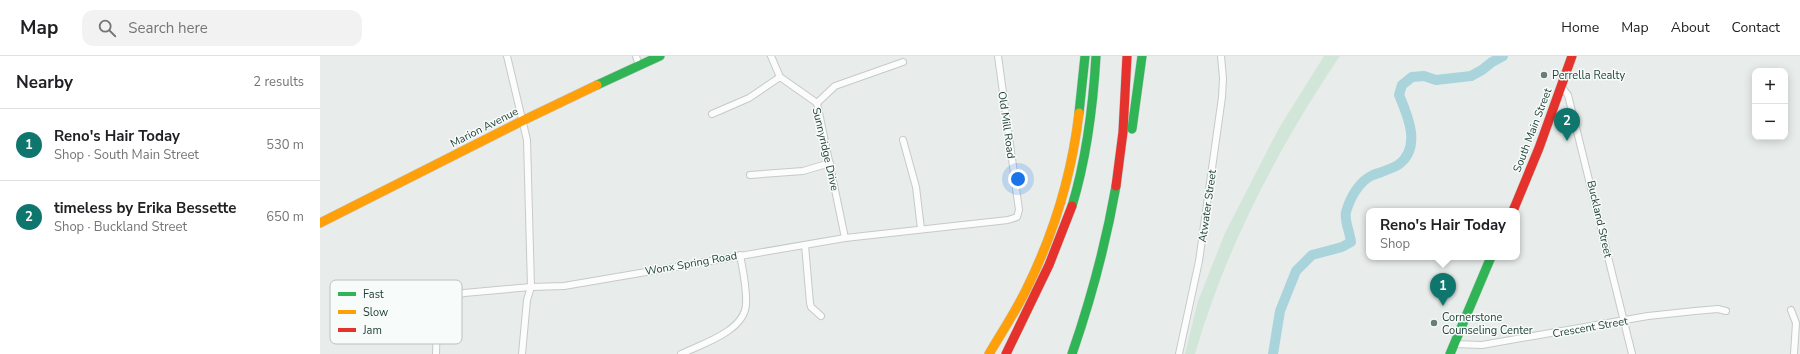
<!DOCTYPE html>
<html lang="en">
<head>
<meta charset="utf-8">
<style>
  :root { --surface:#fff; --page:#f2f2f2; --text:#202124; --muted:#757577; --line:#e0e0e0; --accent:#0f766e }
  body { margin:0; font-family:"Nunito Sans",sans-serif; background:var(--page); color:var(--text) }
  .controls { position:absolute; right:12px; top:12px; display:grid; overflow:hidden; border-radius:8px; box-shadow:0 2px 10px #0003 }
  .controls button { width:36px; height:36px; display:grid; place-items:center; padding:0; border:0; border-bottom:1px solid var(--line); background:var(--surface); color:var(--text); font:20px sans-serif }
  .you { position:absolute; left:698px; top:123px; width:14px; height:14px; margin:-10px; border:3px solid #fff; border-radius:50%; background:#1a73e8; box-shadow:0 0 0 6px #1a73e833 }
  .badge { display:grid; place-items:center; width:26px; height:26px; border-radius:50%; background:var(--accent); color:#fff; font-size:13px; font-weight:700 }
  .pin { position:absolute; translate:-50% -33px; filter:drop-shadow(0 1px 2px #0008) }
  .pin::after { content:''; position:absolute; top:21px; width:14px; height:12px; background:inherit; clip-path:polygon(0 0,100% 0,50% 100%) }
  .popup { position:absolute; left:1046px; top:152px; width:154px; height:52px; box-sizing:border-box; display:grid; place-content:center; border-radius:8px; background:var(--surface); filter:drop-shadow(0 1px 3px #0005); font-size:13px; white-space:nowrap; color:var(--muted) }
  .popup b { font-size:15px; color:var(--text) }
  .popup::after { content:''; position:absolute; left:50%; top:100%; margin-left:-8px; border:8px solid transparent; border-top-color:var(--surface) }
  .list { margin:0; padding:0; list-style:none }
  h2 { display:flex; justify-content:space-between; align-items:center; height:52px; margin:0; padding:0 16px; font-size:17px }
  h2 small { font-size:13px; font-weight:400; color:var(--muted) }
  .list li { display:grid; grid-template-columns:26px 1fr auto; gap:12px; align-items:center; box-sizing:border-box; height:72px; padding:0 16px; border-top:1px solid var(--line) }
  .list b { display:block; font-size:15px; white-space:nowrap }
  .list p { margin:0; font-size:13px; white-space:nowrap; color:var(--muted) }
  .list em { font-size:13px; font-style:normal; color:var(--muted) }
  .icon { flex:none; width:22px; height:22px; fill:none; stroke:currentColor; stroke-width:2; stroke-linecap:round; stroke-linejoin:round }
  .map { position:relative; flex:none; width:1480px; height:298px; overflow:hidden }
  header { display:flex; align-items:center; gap:24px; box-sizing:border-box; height:56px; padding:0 20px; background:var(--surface); border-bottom:1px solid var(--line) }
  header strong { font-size:19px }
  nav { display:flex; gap:22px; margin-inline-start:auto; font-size:14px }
  .search { width:280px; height:36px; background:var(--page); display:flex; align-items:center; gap:10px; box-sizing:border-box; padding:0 14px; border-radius:12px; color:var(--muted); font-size:15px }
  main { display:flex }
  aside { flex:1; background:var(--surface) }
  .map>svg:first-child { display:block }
</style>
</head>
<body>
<header>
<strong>Map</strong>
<div class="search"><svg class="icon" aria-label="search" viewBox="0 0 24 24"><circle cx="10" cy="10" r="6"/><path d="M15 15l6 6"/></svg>Search here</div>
<nav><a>Home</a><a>Map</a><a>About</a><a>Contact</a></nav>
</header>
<main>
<aside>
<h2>Nearby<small>2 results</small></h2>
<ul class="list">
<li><span class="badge">1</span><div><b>Reno's Hair Today</b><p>Shop · South Main Street</p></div><em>530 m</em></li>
<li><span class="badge">2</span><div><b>timeless by Erika Bessette</b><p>Shop · Buckland Street</p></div><em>650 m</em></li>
</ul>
</aside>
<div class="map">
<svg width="1480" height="298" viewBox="0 0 1480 298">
  <rect width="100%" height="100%" fill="#e8edeb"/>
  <path fill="#d1e6d8" d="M1004 0H1020C958 92 906 191 875 298H865L878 245 905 177 959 72Z"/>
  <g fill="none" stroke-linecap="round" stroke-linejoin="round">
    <path stroke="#a9d4db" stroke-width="10" d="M953 298 960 255 976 215 992 199 1022 191 1031 186C1030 177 1024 164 1026 156 1030 142 1039 125 1053 119 1061 116 1071 113 1078 109 1102 92 1088 60 1079 39L1082 29 1092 21 1104 20 1116 24 1151 20 1162 14 1172 6 1183 0"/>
    <g stroke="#c5cac8" stroke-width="8">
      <g id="street">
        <path d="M187 0 207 84 211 231 207 244 202 298"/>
        <path d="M316 0 319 10"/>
        <path d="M451 0 460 21 497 47 525 182"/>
        <path d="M1241 30 1248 39 1312 298"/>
        <path d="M497 47 515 30 583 6"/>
        <path d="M392 58 429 42 460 21"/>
        <path d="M583 84 596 131 601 173"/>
        <path d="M430 119 483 115 510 107"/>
        <path d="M485 189 490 247 491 251 501 260"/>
        <path d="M1471 254 1476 267 1474 298"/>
        <path d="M1134 288 1162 289 1328 260 1375 255 1398 253 1406 255"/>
        <path d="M116 298 117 265 120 257 130 244 136 240 144 237 211 231 244 230 525 182 688 164 697 161 699 154 678 0"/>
        <path d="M361 298C382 288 425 275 426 248 427 232 423 215 420 199"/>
        <path d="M859 298 879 205 902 41 903 22 901 0"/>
      </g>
    </g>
    <g stroke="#c3cbc8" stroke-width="10">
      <g id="fast">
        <path d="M277 29 340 0"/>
        <path d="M759 57 765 0"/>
        <path d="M812 73 822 0"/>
        <path d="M752 150C767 101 773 51 776 0"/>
        <path d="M752 298C771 243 786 187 796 130"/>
        <path d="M1130 298 1171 201"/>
      </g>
    </g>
    <g stroke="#c3cbc8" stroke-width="10">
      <g id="slow">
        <path d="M0 167 202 65 277 29"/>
        <path d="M669 298C682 276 696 255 707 232 734 177 752 117 759 57"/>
      </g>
    </g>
    <g stroke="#c3cbc8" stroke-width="10">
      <g id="jam">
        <path d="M796 130 803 76 807 0"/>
        <path d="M1193 155 1219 92 1252 0"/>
        <path d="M686 298 729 209 752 150"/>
      </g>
    </g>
    <use href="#street" stroke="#fcfcfc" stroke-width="6"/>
    <use href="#fast" stroke="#30b455" stroke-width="9"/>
    <use href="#slow" stroke="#ff9f0a" stroke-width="9"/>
    <use href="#jam" stroke="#e5322d" stroke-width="9"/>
  </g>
  <g fill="#697e78" stroke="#f7fbf9" stroke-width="1.5">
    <circle cx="1224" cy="19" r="4"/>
    <circle cx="1114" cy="267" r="4"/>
  </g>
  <g text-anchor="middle" stroke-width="3" stroke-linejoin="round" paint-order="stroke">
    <g font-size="11" fill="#24423a" stroke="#f7fbf9" text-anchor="start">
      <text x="1232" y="23">Perrella Realty</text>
      <text x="1122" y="265">Cornerstone<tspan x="1122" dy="13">Counseling Center</tspan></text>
    </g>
    <g font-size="11" fill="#24423a" stroke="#f7fbf9">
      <text transform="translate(687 69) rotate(82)" y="4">Old Mill Road</text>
      <text transform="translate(164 71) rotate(-27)" y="4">Marion Avenue</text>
      <text transform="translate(1212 74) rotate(-69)" y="4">South Main Street</text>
      <text transform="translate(506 93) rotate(77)" y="4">Sunnyridge Drive</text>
      <text transform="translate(887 150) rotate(-82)" y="4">Atwater Street</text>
      <text transform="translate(1280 163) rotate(77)" y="4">Buckland Street</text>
      <text transform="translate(371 207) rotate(-10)" y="4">Wonx Spring Road</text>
      <text transform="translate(1270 271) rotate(-10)" y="4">Crescent Street</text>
    </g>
  </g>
  <rect x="10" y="224" width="132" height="64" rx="6" fill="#f7fbf9" stroke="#b8c4c0" stroke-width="1"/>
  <rect x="18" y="236" width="18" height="4" fill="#30b455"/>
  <rect x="18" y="254" width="18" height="4" fill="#ff9f0a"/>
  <rect x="18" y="272" width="18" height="4" fill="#e5322d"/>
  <g font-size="11" fill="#24423a">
    <text x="43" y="242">Fast</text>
    <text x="43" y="260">Slow</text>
    <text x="43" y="278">Jam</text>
  </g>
</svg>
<div class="controls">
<button>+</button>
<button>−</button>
</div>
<div class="you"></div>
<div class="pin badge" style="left:1123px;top:250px">1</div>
<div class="popup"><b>Reno's Hair Today</b>Shop</div>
<div class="pin badge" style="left:1247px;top:85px">2</div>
</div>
</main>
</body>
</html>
